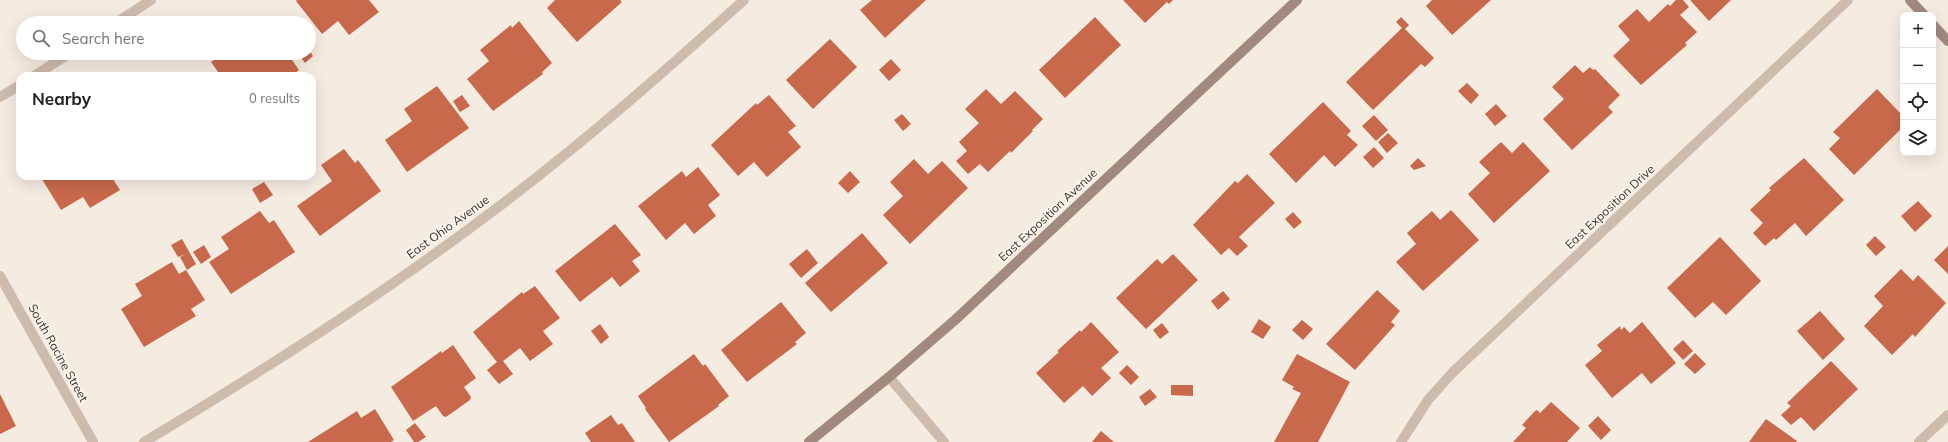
<!DOCTYPE html>
<html lang="en">
<head>
<meta charset="utf-8">
<style>
  :root { --surface:#fff; --page:#f6f6f6; --text:#202124; --muted:#757577; --line:#e0e0e0 }
  body { margin:0; font-family:Mulish,sans-serif; background:var(--page); color:var(--text) }
  .controls { position:absolute; right:12px; top:12px; display:grid; overflow:hidden; border-radius:8px; box-shadow:0 4px 16px #0002 }
  .controls button { width:36px; height:36px; display:grid; place-items:center; padding:0; border:0; border-bottom:1px solid var(--line); background:var(--surface); color:var(--text); font:20px sans-serif }
  .list { margin:0; padding:0; list-style:none }
  h2 { display:flex; justify-content:space-between; align-items:center; height:52px; margin:0; padding:0 16px; font-size:17px }
  h2 small { font-size:13px; font-weight:400; color:var(--muted) }
  .icon { flex:none; width:22px; height:22px; fill:none; stroke:currentColor; stroke-width:2; stroke-linecap:round; stroke-linejoin:round }
  .map { position:relative; flex:none; width:1948px; height:442px; overflow:hidden }
  .search { position:absolute; background:var(--surface); box-shadow:0 4px 16px #0002; left:16px; top:16px; width:300px; height:44px; display:flex; align-items:center; gap:10px; box-sizing:border-box; padding:0 14px; border-radius:22px; color:var(--muted); font-size:15px }
  .panel { position:absolute; background:var(--surface); box-shadow:0 4px 16px #0002; left:16px; top:72px; width:300px; height:108px; border-radius:12px }
  .map>svg:first-child { display:block }
</style>
</head>
<body>
<div class="map">
<svg width="1948" height="442" viewBox="0 0 1948 442">
  <rect width="100%" height="100%" fill="#f4ebe1"/>
  <g fill="#c8694b">
    <path d="M297 0H369L379 12 349 35 338 21 322 34 296 1Z"/>
    <path d="M555 0H620L622 2 577 42 547 8Z"/>
    <path d="M872 0H926L885 38 860 10Z"/>
    <path d="M1123 0H1173L1169 4 1167 2 1145 23Z"/>
    <path d="M1432 0H1491L1452 35 1426 6Z"/>
    <path d="M1676 0H1683L1689 7 1680 15 1697 32 1685 43 1687 45 1641 85 1613 56 1630 40 1618 26 1637 9 1649 22 1668 4 1670 6Z"/>
    <path d="M1690 0H1731L1709 21Z"/>
    <path d="M1095 17 1121 45 1065 98 1039 70Z"/>
    <path d="M1401 17 1409 25 1405 29 1434 58 1425 67 1421 64 1373 110 1346 82 1402 28 1396 22Z"/>
    <path d="M519 21 552 63 542 72 543 74 493 111 467 79 489 61 480 50 511 25 512 28Z"/>
    <path d="M830 39 857 67 813 109 786 80Z"/>
    <path d="M309 50 313 56 305 63 298 53H309Z"/>
    <path d="M224 53H295L290 57 299 70 291 76H221L211 62Z"/>
    <path d="M891 59 901 70 889 81 879 70Z"/>
    <path d="M1575 65 1583 73 1590 67 1593 70 1595 69 1620 95 1608 107 1613 112 1572 150 1543 119 1564 99 1552 87Z"/>
    <path d="M1467 83 1479 95 1471 104 1458 91Z"/>
    <path d="M437 86 469 128 407 172 385 140 412 121 404 109Z"/>
    <path d="M986 89 1001 104 1015 91 1043 119 1032 130 1033 131 1011 153 1010 151 988 172 980 164 968 174 956 161 967 151 959 142 979 123 965 109Z"/>
    <path d="M1877 89 1903 116V127L1854 175 1829 149 1840 138 1833 132Z"/>
    <path d="M462 95 470 106 460 112 453 101Z"/>
    <path d="M769 95 796 126 788 132 801 147 767 177 754 162 738 176 711 145 756 103 757 105Z"/>
    <path d="M1323 102 1351 131 1347 135 1358 145 1335 167 1324 155 1296 183 1269 154Z"/>
    <path d="M1496 104 1507 116 1495 126 1485 114Z"/>
    <path d="M902 114 911 124 903 131 894 120Z"/>
    <path d="M1374 115 1388 130 1376 141 1362 126Z"/>
    <path d="M1388 133 1398 143 1387 153 1378 142Z"/>
    <path d="M1501 142 1512 153 1523 142 1550 171 1494 223 1468 194 1490 173 1479 162Z"/>
    <path d="M1374 147 1384 158 1373 168 1363 157Z"/>
    <path d="M344 149 355 163 358 160 381 191 320 236 297 206 332 181 321 165Z"/>
    <path d="M1418 158 1426 166 1414 170 1410 166Z"/>
    <path d="M1804 158 1844 200 1806 236 1795 223 1776 240 1774 238 1765 246 1753 233 1763 223 1750 210 1771 190 1769 188Z"/>
    <path d="M914 159 928 174 942 161 968 188 910 244 883 215 903 196 890 182Z"/>
    <path d="M698 167 720 195 708 205 716 216 694 234 685 223 666 240 638 206 682 171 686 177Z"/>
    <path d="M850 171 860 182 848 193 838 183Z"/>
    <path d="M1247 174 1275 203 1239 237 1248 246 1237 256 1229 248 1221 255 1193 225 1235 181 1238 183Z"/>
    <path d="M40 176H119L113 179 120 190 90 208 83 197 61 210Z"/>
    <path d="M264 182 273 195 260 203 252 189Z"/>
    <path d="M1918 201 1932 216 1915 232 1901 216Z"/>
    <path d="M1451 210 1479 240 1423 291 1396 262 1416 244 1407 233 1432 211 1440 220Z"/>
    <path d="M260 211 269 223 274 220 295 252 231 294 209 262 229 249 221 237Z"/>
    <path d="M1293 212 1302 222 1294 229 1285 219Z"/>
    <path d="M615 224 641 255 632 261 640 271 620 287 612 277 580 302 555 271Z"/>
    <path d="M862 233 888 263 831 312 805 283Z"/>
    <path d="M1875 236 1886 247 1876 256 1866 245Z"/>
    <path d="M1720 237 1761 281 1726 315 1713 302 1695 318 1667 288Z"/>
    <path d="M182 239 196 264 187 270 180 257 185 254 178 257 171 245Z"/>
    <path d="M204 245 211 257 201 264 193 252Z"/>
    <path d="M1948 246V274L1934 260Z"/>
    <path d="M807 249 818 263 801 278 789 264Z"/>
    <path d="M1173 254 1198 280 1146 329 1116 298 1157 259 1162 264Z"/>
    <path d="M172 262 179 274 186 270 205 300 191 309 196 316 144 347 121 309 142 296 135 284Z"/>
    <path d="M1901 269 1913 281 1918 275 1946 303 1915 337 1913 334 1892 355 1864 326 1883 306 1874 296Z"/>
    <path d="M535 286 560 318 543 331 553 344 530 361 520 348 503 361 513 374 499 384 487 370 497 362 473 332 522 292 523 294Z"/>
    <path d="M1377 290 1400 311 1391 322 1395 325 1355 370 1326 344Z"/>
    <path d="M1223 291 1230 299 1218 310 1211 301Z"/>
    <path d="M781 302 806 333 795 342 797 344 747 382 721 350Z"/>
    <path d="M1820 311 1845 339 1823 360 1797 331Z"/>
    <path d="M1259 319 1271 327 1263 339 1251 332Z"/>
    <path d="M1302 320 1313 329 1303 340 1292 330Z"/>
    <path d="M1091 322 1119 352 1101 368 1111 378 1092 396 1083 386 1064 403 1036 373 1059 352 1057 351 1080 330 1081 332Z"/>
    <path d="M1642 322 1676 363 1651 384 1642 373 1612 398 1585 365 1602 351 1597 345 1620 326 1621 330 1624 327 1630 333Z"/>
    <path d="M1162 323 1169 332 1160 339 1153 330Z"/>
    <path d="M600 324 609 337 601 344 591 331Z"/>
    <path d="M1683 340 1693 351 1683 360 1673 349Z"/>
    <path d="M453 345 476 378 464 387 471 397 470 400 446 417 443 416 436 406 413 421 391 387 437 354 441 351 442 353Z"/>
    <path d="M1695 353 1706 364 1695 374 1684 364Z"/>
    <path d="M694 354 703 366 705 364 729 396 718 405 719 406 669 442 645 409 646 408 638 396Z"/>
    <path d="M1297 354 1350 382 1318 442H1274L1301 393 1292 389 1294 387 1282 380Z"/>
    <path d="M1831 361 1858 389 1814 431 1801 417 1791 425 1781 415 1791 406 1787 403Z"/>
    <path d="M1127 365 1139 377 1131 385 1119 373Z"/>
    <path d="M1171 385H1193V396L1171 395Z"/>
    <path d="M1150 389 1157 397 1145 406 1139 397Z"/>
    <path d="M0 394 16 426 0 434Z"/>
    <path d="M1551 402 1580 428 1567 442H1513L1526 428 1522 425 1535 411 1537 410 1540 413Z"/>
    <path d="M375 409 394 440 391 442H308L357 411 361 418Z"/>
    <path d="M611 415 618 425 622 423 635 442H591L585 433Z"/>
    <path d="M1598 416 1611 430 1601 440 1588 426Z"/>
    <path d="M1766 419 1797 441 1796 442H1749Z"/>
    <path d="M415 423 426 437 418 442H414L406 430Z"/>
    <path d="M1101 431 1114 442H1092Z"/>
  </g>
  <g fill="none" stroke-linecap="round" stroke-linejoin="round">
    <g stroke="#cdbbac" stroke-width="10">
      <path d="M116 23 151 0"/>
      <path d="M34 76 70 53"/>
      <path d="M0 97 20 85"/>
      <path d="M0 276 93 442"/>
      <path d="M889 377 944 442"/>
      <path d="M144 442C265 370 385 293 497 208 583 143 664 72 744 0"/>
      <path d="M1401 442 1428 400 1452 373 1848 0"/>
      <path d="M1919 442 1948 415"/>
    </g>
    <g stroke="#a18a7d" stroke-width="10">
      <path d="M1910 0 1924 15"/>
      <path d="M1933 25 1948 41"/>
      <path d="M809 442 889 377 955 320 1297 0"/>
    </g>
  </g>
  <g text-anchor="middle" stroke-width="3.5" stroke-linejoin="round" paint-order="stroke">
    <g font-size="12" fill="#3b302b" stroke="#fbf5ee">
      <text transform="translate(1610 207) rotate(-43)" y="4">East Exposition Drive</text>
      <text transform="translate(1048 215) rotate(-43)" y="4">East Exposition Avenue</text>
      <text transform="translate(448 227) rotate(-36)" y="4">East Ohio Avenue</text>
      <text transform="translate(58 353) rotate(61)" y="4">South Racine Street</text>
    </g>
  </g>
</svg>
<div class="controls">
<button>+</button>
<button>−</button>
<button><svg class="icon" aria-label="locate" viewBox="0 0 24 24"><circle cx="12" cy="12" r="6"/><path d="M12 2v4M12 18v4M2 12h4M18 12h4"/></svg></button>
<button><svg class="icon" aria-label="layers" viewBox="0 0 24 24"><path d="M12 4l9 5-9 5-9-5zM3 14l9 5 9-5"/></svg></button>
</div>
<div class="search"><svg class="icon" aria-label="search" viewBox="0 0 24 24"><circle cx="10" cy="10" r="6"/><path d="M15 15l6 6"/></svg>Search here</div>
<section class="panel">
<h2>Nearby<small>0 results</small></h2>
<ul class="list">
</ul>
</section>
</div>
</body>
</html>
